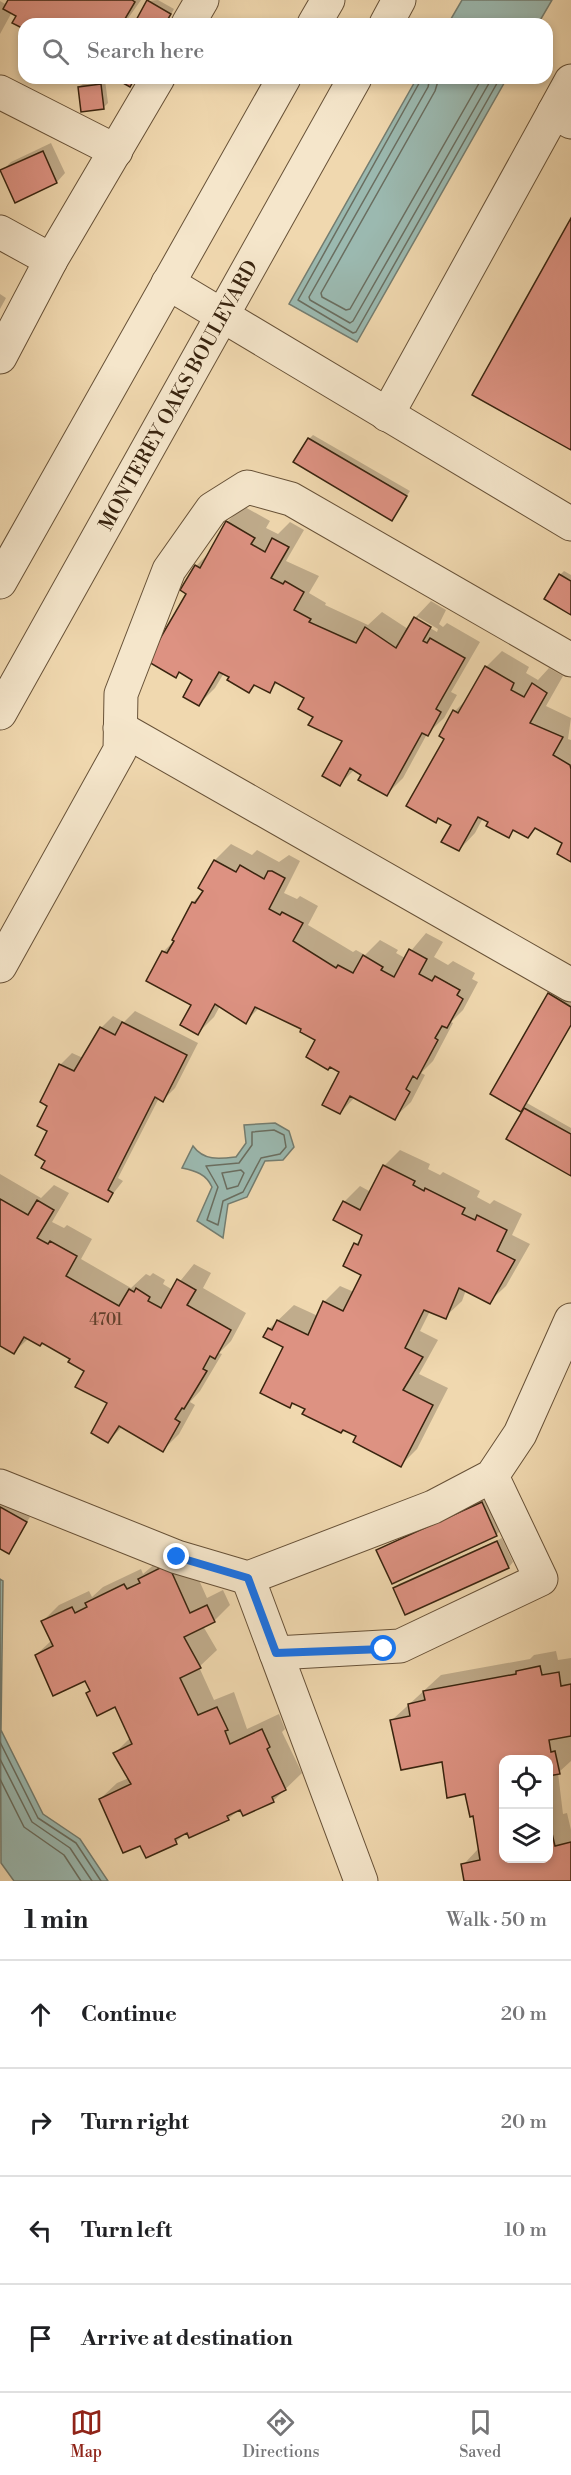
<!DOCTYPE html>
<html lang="en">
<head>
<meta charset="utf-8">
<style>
  :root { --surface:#fff; --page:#f2f2f2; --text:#202124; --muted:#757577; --line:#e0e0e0; --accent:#8f2418 }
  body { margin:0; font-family:"Libre Bodoni",serif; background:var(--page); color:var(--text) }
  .controls { position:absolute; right:18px; bottom:18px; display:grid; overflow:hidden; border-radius:12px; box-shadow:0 3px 9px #0003 }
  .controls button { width:54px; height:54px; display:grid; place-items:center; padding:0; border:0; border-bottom:2px solid var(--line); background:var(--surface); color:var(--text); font:30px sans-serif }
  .stop { position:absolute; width:18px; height:18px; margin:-14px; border:4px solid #1a73e8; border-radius:50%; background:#fff }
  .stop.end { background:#1a73e8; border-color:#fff; box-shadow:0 2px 6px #0008 }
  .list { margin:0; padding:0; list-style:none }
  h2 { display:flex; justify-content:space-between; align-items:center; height:78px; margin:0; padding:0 24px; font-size:26px }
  h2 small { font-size:20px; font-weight:400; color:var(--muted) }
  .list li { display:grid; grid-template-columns:39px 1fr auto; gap:18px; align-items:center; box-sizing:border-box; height:108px; padding:0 24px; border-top:2px solid var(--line) }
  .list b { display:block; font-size:22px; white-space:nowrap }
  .list em { font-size:20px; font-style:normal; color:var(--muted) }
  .icon { flex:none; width:33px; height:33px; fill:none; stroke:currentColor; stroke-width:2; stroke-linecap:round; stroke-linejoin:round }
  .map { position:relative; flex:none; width:571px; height:1881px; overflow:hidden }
  .search { position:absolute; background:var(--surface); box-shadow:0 3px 9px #0003; left:18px; right:18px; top:18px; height:66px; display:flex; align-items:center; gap:15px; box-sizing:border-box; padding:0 21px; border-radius:18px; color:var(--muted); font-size:22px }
  .sheet { height:510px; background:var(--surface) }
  nav { display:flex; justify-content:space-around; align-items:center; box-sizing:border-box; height:84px; border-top:2px solid var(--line); background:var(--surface); font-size:16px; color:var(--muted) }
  nav a { display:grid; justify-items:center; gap:3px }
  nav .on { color:var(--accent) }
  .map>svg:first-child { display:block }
</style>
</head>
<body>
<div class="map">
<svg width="571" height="1881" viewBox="0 0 571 1881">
  <rect width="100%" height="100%" fill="#f0d8af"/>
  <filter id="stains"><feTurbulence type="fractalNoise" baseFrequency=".00333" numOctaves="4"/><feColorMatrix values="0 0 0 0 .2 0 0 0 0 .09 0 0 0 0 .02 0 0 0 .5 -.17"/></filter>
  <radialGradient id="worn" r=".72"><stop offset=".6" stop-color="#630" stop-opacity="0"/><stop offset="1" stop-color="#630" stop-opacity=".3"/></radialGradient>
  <g fill="#9bb9b0" stroke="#747d70" stroke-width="1.5">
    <path d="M462 0H552L538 24H448Z"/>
    <path d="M417 78H507L357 342 289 304Z"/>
    <path d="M275 1123 289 1131 294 1147 283 1160 265 1161 247 1197 228 1204 223 1238 197 1221 212 1187C206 1174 196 1171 182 1168L193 1146C204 1161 219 1159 236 1157L246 1143 244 1125Z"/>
    <path d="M0 1579 3 1581 1 1730 43 1814 80 1839 108 1881H14L1 1863Z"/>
  </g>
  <g fill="#0003" fill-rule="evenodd">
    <path d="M9 0H141L124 24H24V28L18 15 12 12 0 34V1L7 5Z"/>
    <path d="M158 0 174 9 166 24H135L148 1Z"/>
    <path d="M105 80 108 103 104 107 79 87 84 83Z"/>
    <path d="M51 143 65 173 57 182 16 201 2 171 11 162Z"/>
    <path d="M0 294 6 298 0 309Z"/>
    <path d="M313 435 410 491 392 519 309 439Z"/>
    <path d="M243 506 270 521 266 528 278 534 290 522 304 530 286 561 319 576 309 593 326 603 325 605 368 625 382 612 408 629 415 618 431 601 446 610 439 624 443 627 447 623 480 642 451 692 457 695 444 718 427 734 403 778 387 794 355 769 340 784 344 741 315 717 306 698 278 682 269 691 256 684 249 691 224 673 215 688 199 704 194 679 180 671 176 676 188 593 196 566 211 551 227 522ZM418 617 438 629 437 632 418 621Z"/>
    <path d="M564 571 571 575V613L560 575Z"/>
    <path d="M502 651 529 667 526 673 538 680 549 668 563 676 546 706 571 718 568 739 571 740V861L564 843 537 827 528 836 515 829 508 836 483 818 475 833 459 850 453 825 439 817 435 821 446 738 455 711 470 696 486 667Z"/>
    <path d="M231 844 252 855 257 850 279 862 289 855 300 861 284 893 297 899 300 896 318 906 308 925 353 952 356 950 365 955 380 940 398 950 396 953 405 958 426 933 443 942 434 957 448 965 453 961 475 973 472 979 478 982 463 1010 451 1022 453 1023 433 1061 421 1073 425 1075 411 1102 394 1118 355 1097 340 1113 341 1071 317 1039 303 1028 260 1007 245 1022 220 1006 214 1017 198 1033 193 1005 163 952 175 940 193 902 205 890 200 888 215 860Z"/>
    <path d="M553 990 571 1000V1025L527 1103 571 1128V1174L524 1112 492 1094Z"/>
    <path d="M135 1011 198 1043 175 1088 163 1100 159 1098 118 1178 123 1181 108 1200 47 1160 49 1106 60 1065 72 1053 83 1058 101 1028 113 1016 124 1022Z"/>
    <path d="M400 1150 430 1164 428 1169 440 1175 443 1172 480 1191 477 1197 490 1204 494 1200 522 1214 512 1235 530 1244 506 1286 489 1302 466 1290 462 1301 445 1317 430 1311 420 1331 438 1340 419 1374 448 1388 417 1449 401 1465 358 1436 307 1409 294 1402 290 1406 285 1346 269 1329 294 1305 318 1316 324 1302 340 1286 354 1292 363 1274 345 1265 356 1244 364 1236 344 1202 360 1186 371 1192 384 1166Z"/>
    <path d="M0 1174 41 1198 54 1185 69 1193 52 1222 64 1228 67 1225 92 1239 81 1259 131 1288 146 1274 150 1276 153 1273 165 1280 163 1284 173 1290 194 1264 211 1273 203 1288 246 1313 231 1341 219 1353 222 1354 200 1391 190 1402 195 1405 179 1434 163 1450 123 1426 108 1441 109 1402 86 1370 42 1342 29 1338 14 1352 0 1344Z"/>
    <path d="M486 1499 500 1531 496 1535 377 1550Z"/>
    <path d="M0 1501 30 1517 8 1552 0 1548Z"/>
    <path d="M502 1538 513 1562 509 1567 406 1613 395 1588 399 1584Z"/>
    <path d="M185 1549 207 1598 223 1590 230 1605 214 1621 203 1626 217 1650 199 1667 214 1700 234 1692 247 1729 279 1714 285 1729 282 1732 302 1773 273 1801 241 1808 228 1819 188 1831 176 1842 141 1844 100 1799 117 1783 129 1778 115 1753 131 1737 116 1705 91 1690 86 1679 36 1655 52 1640 43 1621 59 1605 89 1591 92 1597 103 1587 141 1569 143 1574 156 1563Z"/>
    <path d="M556 1651 558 1660 571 1658V1761L558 1773 563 1814 567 1813 571 1830V1881H466L463 1865 479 1848 480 1842 466 1793 444 1760 392 1720 441 1675 530 1659 534 1655ZM504 1760H548V1858H504Z"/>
  </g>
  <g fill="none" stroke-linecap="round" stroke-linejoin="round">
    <g stroke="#6a6e60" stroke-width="1.5">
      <path d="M422 78 298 300 353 333 356 332 500 78"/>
      <path d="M430 78 428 87 309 297 310 300 350 323 353 321 492 78"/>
      <path d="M439 78 435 91 321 293 322 297 346 310 350 309 482 78"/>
      <path d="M274 1130 284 1135 286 1147 280 1154 261 1158 243 1192 223 1201 218 1225 207 1220 218 1187 206 1166 239 1163 252 1145V1132Z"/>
      <path d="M241 1170 244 1173 238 1186 227 1189 222 1173Z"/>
      <path d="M0 1742 38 1818 76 1843 101 1881"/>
      <path d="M0 1759 32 1822 70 1848 92 1881"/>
      <path d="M0 1779 24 1827 64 1855 81 1881"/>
    </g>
  </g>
  <g fill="#dd9282" stroke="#39240f" stroke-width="1.5">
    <path d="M8 0H132L135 2 122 24H24V29L12 23 16 16 3 9Z"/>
    <path d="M147 0 171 14 165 24H134Z"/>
    <path d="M114 78H135L130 87Z"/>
    <path d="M101 84 104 109 81 112 78 87Z"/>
    <path d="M43 151 57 183 15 203 0 170Z"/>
    <path d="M571 218V450L472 395Z"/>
    <path d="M308 438 407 496 392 521 293 462Z"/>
    <path d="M226 521 255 538 251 544 265 552 272 538 289 547 271 578 283 584 285 581 304 592 294 610 311 619 309 622 356 643 365 627 396 648 414 617 431 627 423 641 427 643 430 638 465 658 436 709 441 712 428 736 422 733 387 796 358 780 361 775 350 768 340 786 322 776 342 741 308 725 313 717 298 709 304 698 275 682 270 693 254 685 249 693 227 680 229 677 219 672 199 706 183 697 192 680 179 672 176 678 147 661 186 594 180 590 195 565 200 568Z"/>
    <path d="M559 574 571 581V615L544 599Z"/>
    <path d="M485 666 514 683 511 690 524 697 532 683 547 693 530 723 563 737 553 755 570 765 571 769V862L557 854 562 843 535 828 528 838 513 830 509 838 486 826 488 822 478 817 459 851 441 842 451 825 438 818 436 823 406 806 444 739 439 736 453 710 458 713Z"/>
    <path d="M214 860 236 872 240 865 264 879 268 871H272L285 878 269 909 280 915 282 912 303 923 293 941 336 968 338 965 353 973 363 955 383 967 381 970 394 977 409 949 427 959 419 974 432 981 435 976 460 990 457 995 463 999 447 1028 442 1026 435 1038 438 1040 417 1079 413 1076 406 1089 410 1092 395 1120 350 1096 340 1114 322 1105 339 1072 330 1067 328 1070 306 1057 315 1040 300 1032 301 1029 255 1007 246 1024 215 1004 198 1035 180 1025 191 1005 146 981 162 951 167 953 174 941 172 940 192 902 195 903 203 891 198 888Z"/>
    <path d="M548 993 571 1007V1025L521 1112 490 1094Z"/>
    <path d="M122 1022 187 1055 163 1102 155 1097 108 1190 113 1193 108 1202 41 1168 45 1161 35 1155 47 1131 37 1126 47 1106 40 1102 59 1064 74 1071 100 1027 115 1035Z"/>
    <path d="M524 1108 571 1134V1176L506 1139Z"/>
    <path d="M383 1165 415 1181 413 1185 424 1191 425 1188 465 1208 462 1214 475 1220 477 1215 507 1230 497 1251 515 1260 490 1304 459 1288 446 1319 424 1310 405 1348 423 1357 403 1390 433 1405 401 1467 353 1442 356 1436 343 1430 341 1433 302 1414 305 1409 292 1403 290 1408 260 1393 283 1347 263 1337 268 1328 272 1330 277 1320 308 1335 323 1301 343 1311 361 1275 343 1266 354 1243 358 1245 362 1235 333 1220 343 1201 360 1210Z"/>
    <path d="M0 1199 28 1215 37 1200 54 1210 37 1238 48 1244 50 1241 77 1256 66 1276 119 1306 129 1289 134 1292 136 1288 150 1297 148 1301 161 1308 177 1279 196 1290 187 1305 231 1330 215 1359 210 1356 203 1369 207 1371 184 1409 182 1408 175 1419 180 1422 163 1452 119 1426 108 1443 91 1433 107 1403 75 1387 84 1371 68 1362 70 1359 42 1343 40 1346 24 1337 14 1354 0 1346Z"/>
    <path d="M482 1502 497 1536 392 1584 376 1550Z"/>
    <path d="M0 1507 27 1522 9 1554 0 1549Z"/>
    <path d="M497 1541 509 1568 405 1615 393 1588Z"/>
    <path d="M168 1564 190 1613 207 1605 215 1622 184 1637 201 1668 180 1678 198 1715 217 1707 228 1730 225 1731 230 1744 262 1729 270 1747 267 1749 286 1790 272 1797 274 1802 243 1816 240 1810 227 1816 229 1820 189 1838 187 1833 175 1839 177 1844 146 1858 140 1846 123 1853 99 1799 131 1784 113 1753 132 1744 115 1707 97 1716 86 1693 90 1691 85 1681 53 1696 35 1655 53 1646 41 1621 72 1607 75 1613 87 1607 85 1603 124 1584 127 1589 140 1583 138 1579Z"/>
    <path d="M540 1666 542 1675 559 1672 561 1686 571 1684V1736L549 1740 551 1752 555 1751 560 1774 548 1776V1760H504V1858H548V1829H551L555 1846 571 1842V1881H464L461 1864 480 1860 473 1816 470 1817 465 1794 447 1798 442 1762 401 1770 390 1720 410 1716 408 1704 425 1700 423 1691 516 1674V1671Z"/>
  </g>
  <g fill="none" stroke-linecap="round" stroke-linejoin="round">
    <g stroke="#675137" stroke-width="35">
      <g id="minor">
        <path d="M188 24 202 0"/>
        <path d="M314 24 328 0"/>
        <path d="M386 24 399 0"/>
        <path d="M0 92 116 151"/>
        <path d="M554 112 571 81"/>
        <path d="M0 232 51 260"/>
        <path d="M168 283 571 524"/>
        <path d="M0 357 51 260 158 78"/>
        <path d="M387 415 554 112 571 122"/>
        <path d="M0 582 284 78"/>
        <path d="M0 713 355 78"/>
        <path d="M120 728 571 985"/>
        <path d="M0 966 120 750 121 694 169 570 212 509 247 487 291 499 571 660"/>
        <path d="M0 1486 177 1557 248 1578 433 1507 492 1476 520 1434 571 1320"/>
        <path d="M248 1578 361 1881"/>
        <path d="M276 1653 400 1646 541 1579 492 1476"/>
      </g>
    </g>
    <use href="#minor" stroke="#f5e6cb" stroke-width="33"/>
  </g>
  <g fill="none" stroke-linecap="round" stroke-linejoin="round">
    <path stroke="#1a73e8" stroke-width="8" d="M177 1557 248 1578 276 1653 384 1649"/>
  </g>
  <g text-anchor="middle" stroke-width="6" stroke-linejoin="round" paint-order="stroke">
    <g font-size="16" fill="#62402c">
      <text x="106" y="1325">4701</text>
    </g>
    <g font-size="20" fill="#39240f" stroke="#f5e6cb">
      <text transform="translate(178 395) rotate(-61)" y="7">MONTEREY OAKS BOULEVARD</text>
    </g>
  </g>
  <rect width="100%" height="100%" filter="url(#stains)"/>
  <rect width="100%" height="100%" fill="url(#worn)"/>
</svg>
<div class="controls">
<button><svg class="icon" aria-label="locate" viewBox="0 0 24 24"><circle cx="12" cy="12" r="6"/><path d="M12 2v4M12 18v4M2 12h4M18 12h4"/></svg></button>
<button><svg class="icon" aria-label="layers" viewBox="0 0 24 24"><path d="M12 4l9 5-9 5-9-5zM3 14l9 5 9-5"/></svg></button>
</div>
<div class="stop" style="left:384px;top:1649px"></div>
<div class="stop end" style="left:177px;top:1557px"></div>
<div class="search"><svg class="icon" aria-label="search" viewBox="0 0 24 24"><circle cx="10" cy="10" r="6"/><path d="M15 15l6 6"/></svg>Search here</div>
</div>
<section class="sheet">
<h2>1 min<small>Walk · 50 m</small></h2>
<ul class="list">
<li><svg class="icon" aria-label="ahead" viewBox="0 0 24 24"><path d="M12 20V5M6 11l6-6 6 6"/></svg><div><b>Continue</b></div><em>20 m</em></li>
<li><svg class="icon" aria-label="right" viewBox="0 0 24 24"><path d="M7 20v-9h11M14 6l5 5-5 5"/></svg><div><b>Turn right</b></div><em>20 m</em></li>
<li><svg class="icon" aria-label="left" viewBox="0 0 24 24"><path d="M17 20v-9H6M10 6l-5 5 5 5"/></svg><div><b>Turn left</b></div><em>10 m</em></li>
<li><svg class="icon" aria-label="arrive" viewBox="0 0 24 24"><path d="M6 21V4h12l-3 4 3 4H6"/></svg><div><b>Arrive at destination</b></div></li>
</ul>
</section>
<nav>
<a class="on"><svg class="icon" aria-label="map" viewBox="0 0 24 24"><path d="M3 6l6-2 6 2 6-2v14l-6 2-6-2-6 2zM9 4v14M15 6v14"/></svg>Map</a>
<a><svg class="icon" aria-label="directions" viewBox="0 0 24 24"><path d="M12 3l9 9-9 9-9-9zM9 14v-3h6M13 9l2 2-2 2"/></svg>Directions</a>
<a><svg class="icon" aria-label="saved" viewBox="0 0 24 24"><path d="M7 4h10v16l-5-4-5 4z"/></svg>Saved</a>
</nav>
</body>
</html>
